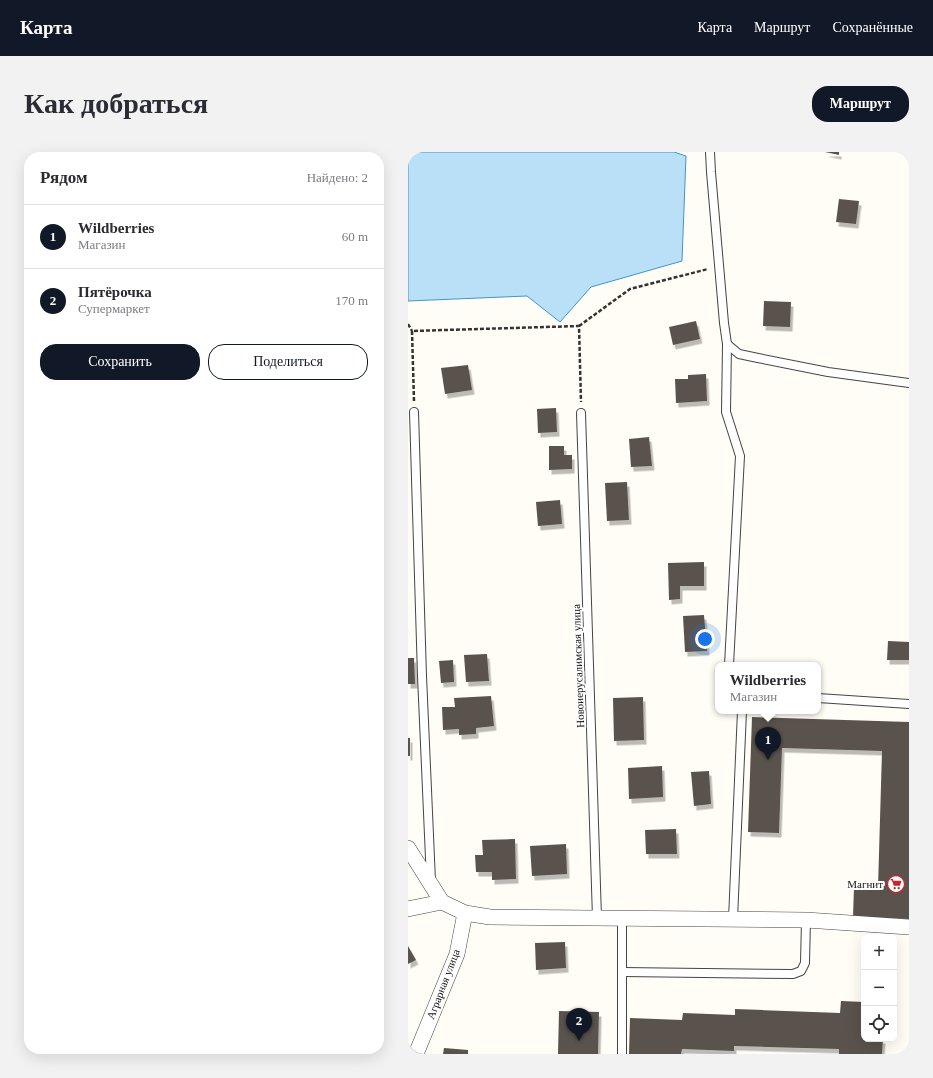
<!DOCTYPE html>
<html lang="ru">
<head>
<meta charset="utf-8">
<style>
  :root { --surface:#fff; --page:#f2f2f3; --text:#2b2b33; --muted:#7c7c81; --line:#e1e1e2; --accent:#111827 }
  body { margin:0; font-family:"Times New Roman",serif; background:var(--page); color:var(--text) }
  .controls { position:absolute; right:12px; bottom:12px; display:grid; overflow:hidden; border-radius:8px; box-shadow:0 4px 16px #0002 }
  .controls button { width:36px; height:36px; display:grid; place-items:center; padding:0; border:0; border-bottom:1px solid var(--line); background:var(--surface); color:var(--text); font:20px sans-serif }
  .you { position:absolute; left:297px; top:487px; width:14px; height:14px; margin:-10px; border:3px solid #fff; border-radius:50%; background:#1a73e8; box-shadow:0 0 0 6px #1a73e833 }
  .badge { display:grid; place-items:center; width:26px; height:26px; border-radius:50%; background:var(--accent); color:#fff; font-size:13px; font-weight:700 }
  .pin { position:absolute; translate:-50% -33px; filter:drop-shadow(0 1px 2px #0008) }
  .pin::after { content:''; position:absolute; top:21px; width:14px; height:12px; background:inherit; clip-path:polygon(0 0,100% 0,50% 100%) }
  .popup { position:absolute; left:307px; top:510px; width:106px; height:52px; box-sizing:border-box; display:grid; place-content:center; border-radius:8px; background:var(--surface); filter:drop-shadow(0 1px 3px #0005); font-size:13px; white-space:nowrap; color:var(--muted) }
  .popup b { font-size:15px; color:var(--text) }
  .popup::after { content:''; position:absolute; left:50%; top:100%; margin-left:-8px; border:8px solid transparent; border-top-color:var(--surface) }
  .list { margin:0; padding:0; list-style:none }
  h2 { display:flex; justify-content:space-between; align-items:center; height:52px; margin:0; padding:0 16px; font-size:17px }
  h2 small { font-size:13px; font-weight:400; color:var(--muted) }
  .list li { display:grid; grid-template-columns:26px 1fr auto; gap:12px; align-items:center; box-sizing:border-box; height:64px; padding:0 16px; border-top:1px solid var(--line) }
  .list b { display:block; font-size:15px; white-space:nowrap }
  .list p { margin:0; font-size:13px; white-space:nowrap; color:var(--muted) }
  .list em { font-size:13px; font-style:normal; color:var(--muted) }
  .actions { display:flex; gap:8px; padding:12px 16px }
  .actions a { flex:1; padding:9px 0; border:1px solid var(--accent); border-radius:16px; text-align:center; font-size:14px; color:var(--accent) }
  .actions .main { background:var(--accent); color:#fff }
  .icon { flex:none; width:22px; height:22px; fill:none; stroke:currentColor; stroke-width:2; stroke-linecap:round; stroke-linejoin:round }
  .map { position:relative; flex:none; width:501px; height:902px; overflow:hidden; border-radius:16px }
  header { display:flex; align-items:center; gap:24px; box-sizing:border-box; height:56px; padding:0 20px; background:var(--accent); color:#fff }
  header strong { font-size:19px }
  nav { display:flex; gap:22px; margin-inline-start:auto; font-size:14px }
  .intro { display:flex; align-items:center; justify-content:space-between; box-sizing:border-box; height:96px; padding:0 24px }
  h1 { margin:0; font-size:28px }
  .button { padding:10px 18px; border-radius:16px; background:var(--accent); color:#fff; font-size:14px; font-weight:700 }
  main { display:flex; gap:24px; padding:0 24px }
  aside { flex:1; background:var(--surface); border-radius:16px; box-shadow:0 4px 16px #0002 }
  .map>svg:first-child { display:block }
</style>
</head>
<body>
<header>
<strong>Карта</strong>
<nav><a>Карта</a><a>Маршрут</a><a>Сохранённые</a></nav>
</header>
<div class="intro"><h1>Как добраться</h1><a class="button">Маршрут</a></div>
<main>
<aside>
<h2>Рядом<small>Найдено: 2</small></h2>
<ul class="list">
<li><span class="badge">1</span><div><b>Wildberries</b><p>Магазин</p></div><em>60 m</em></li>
<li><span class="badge">2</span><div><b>Пятёрочка</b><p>Супермаркет</p></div><em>170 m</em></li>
</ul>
<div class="actions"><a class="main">Сохранить</a><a>Поделиться</a></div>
</aside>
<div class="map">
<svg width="501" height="902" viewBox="0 0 501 902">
  <defs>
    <filter id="shadow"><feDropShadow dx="2.5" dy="4.5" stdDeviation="0" flood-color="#0004"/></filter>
  </defs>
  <rect width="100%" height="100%" fill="#fffdf5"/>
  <path fill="#b9e0f7" stroke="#3f96cf" d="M0 0H266L278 4 274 109 183 135 152 170 119 144 0 149Z"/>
  <g fill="#5a524d" filter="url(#shadow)">
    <path d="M417 0H431V3Z"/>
    <path d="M431 47 451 49 448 72 428 70Z"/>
    <path d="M356 149 383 150 382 175 355 174Z"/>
    <path d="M288 169 292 187 265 193 261 175Z"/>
    <path d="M60 213 64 238 37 242 33 216Z"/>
    <path d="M298 222 299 249 268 251 267 227H280V223Z"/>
    <path d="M148 256 149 280 130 281 129 257Z"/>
    <path d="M241 285 244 314 223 315 221 287Z"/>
    <path d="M141 294H156V303H164V317L141 318Z"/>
    <path d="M219 330 221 368 199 369 197 331Z"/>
    <path d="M152 348 154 372 130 374 128 350Z"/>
    <path d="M296 410V434H272V447L261 448 260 411Z"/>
    <path d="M296 463 299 499 277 500 275 464Z"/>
    <path d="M480 489 501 490V508H479Z"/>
    <path d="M79 502 81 529 58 530 56 503Z"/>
    <path d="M0 506H6L7 532H0Z"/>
    <path d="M45 508 46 530 33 531 31 509Z"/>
    <path d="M83 544 86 574 68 576V582L51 583V577L35 578 34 555H47L46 546Z"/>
    <path d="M235 545 236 588 206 589 205 546Z"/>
    <path d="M344 565 501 570V767L445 765 446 735 470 736 474 599 374 596 371 681 340 680Z"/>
    <rect x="0" y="586" width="2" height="18"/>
    <path d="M254 614 255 645 221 647 220 616Z"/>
    <path d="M301 619 303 652 286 654 283 620Z"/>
    <path d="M268 677 269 702H238L237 678Z"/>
    <path d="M107 687 108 727 84 728V720H68L67 703H75L74 688Z"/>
    <path d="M158 692 159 722 124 724 122 694Z"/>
    <path d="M157 790 158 816 128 818 127 791Z"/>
    <path d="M0 794 8 808 0 812Z"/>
    <path d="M433 849 456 850V887H475L474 902H431V897L326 894V899L274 897 273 902H221L222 866 274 868 275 861 327 863V857L432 861Z"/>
    <path d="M151 859 191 860 190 902H150Z"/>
    <path d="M36 896 60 898V902H35Z"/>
  </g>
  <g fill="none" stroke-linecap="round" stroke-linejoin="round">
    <g stroke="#444" stroke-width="10">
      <g id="lane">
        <path d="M302 0 303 20 316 171 319 192 331 202 350 206 420 220 501 231"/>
        <path d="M319 192 318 260 332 304 321 513"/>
        <path d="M6 260 14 524 23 729"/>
        <path d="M173 261 189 766"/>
        <path d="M410 546 501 552"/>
        <path d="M214 766V902"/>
        <path d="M325 767 334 559"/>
        <path d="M214 820 385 822 393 819 397 811 398 768"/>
      </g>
    </g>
    <g stroke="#444" stroke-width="16">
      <g id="street">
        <path d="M0 696 34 750 57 761 82 765 398 768 501 775"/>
        <path d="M0 757 34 750"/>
        <path d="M8 902 49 802 57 761"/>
      </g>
    </g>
    <g stroke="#333" stroke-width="2.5" stroke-dasharray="4 2" stroke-linecap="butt">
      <path d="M0 172 4 179"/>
      <path d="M171 174 222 137 300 117"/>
      <path d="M6 249 4 179 171 174 173 250"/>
    </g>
    <use href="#lane" stroke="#fff" stroke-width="8"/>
    <use href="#street" stroke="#fff" stroke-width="15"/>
  </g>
  <defs>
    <g id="supermarket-ring" transform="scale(0.9)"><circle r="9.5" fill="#fff" stroke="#c4262e" stroke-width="1.5"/><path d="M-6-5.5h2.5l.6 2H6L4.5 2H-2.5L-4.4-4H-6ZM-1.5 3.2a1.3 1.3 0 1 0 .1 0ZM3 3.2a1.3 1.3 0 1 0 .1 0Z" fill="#c4262e"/></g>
  </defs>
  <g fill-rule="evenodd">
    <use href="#supermarket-ring" x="488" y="732"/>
  </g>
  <g text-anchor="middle" stroke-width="4" stroke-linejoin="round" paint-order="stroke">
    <g font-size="11" fill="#111" stroke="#fff">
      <text transform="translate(170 514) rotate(-92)" y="4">Новоиерусалимская улица</text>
      <text transform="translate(35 832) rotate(-69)" y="4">Аграрная улица</text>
    </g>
    <g font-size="11" fill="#111" stroke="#fff" text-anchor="end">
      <text x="475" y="736">Магнит</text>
    </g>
  </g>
</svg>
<div class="controls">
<button>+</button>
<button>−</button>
<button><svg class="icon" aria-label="locate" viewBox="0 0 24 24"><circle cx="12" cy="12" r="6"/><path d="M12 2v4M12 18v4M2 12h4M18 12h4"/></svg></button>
</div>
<div class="you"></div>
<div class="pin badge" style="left:360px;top:608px">1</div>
<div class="popup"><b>Wildberries</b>Магазин</div>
<div class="pin badge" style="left:171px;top:889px">2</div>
</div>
</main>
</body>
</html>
